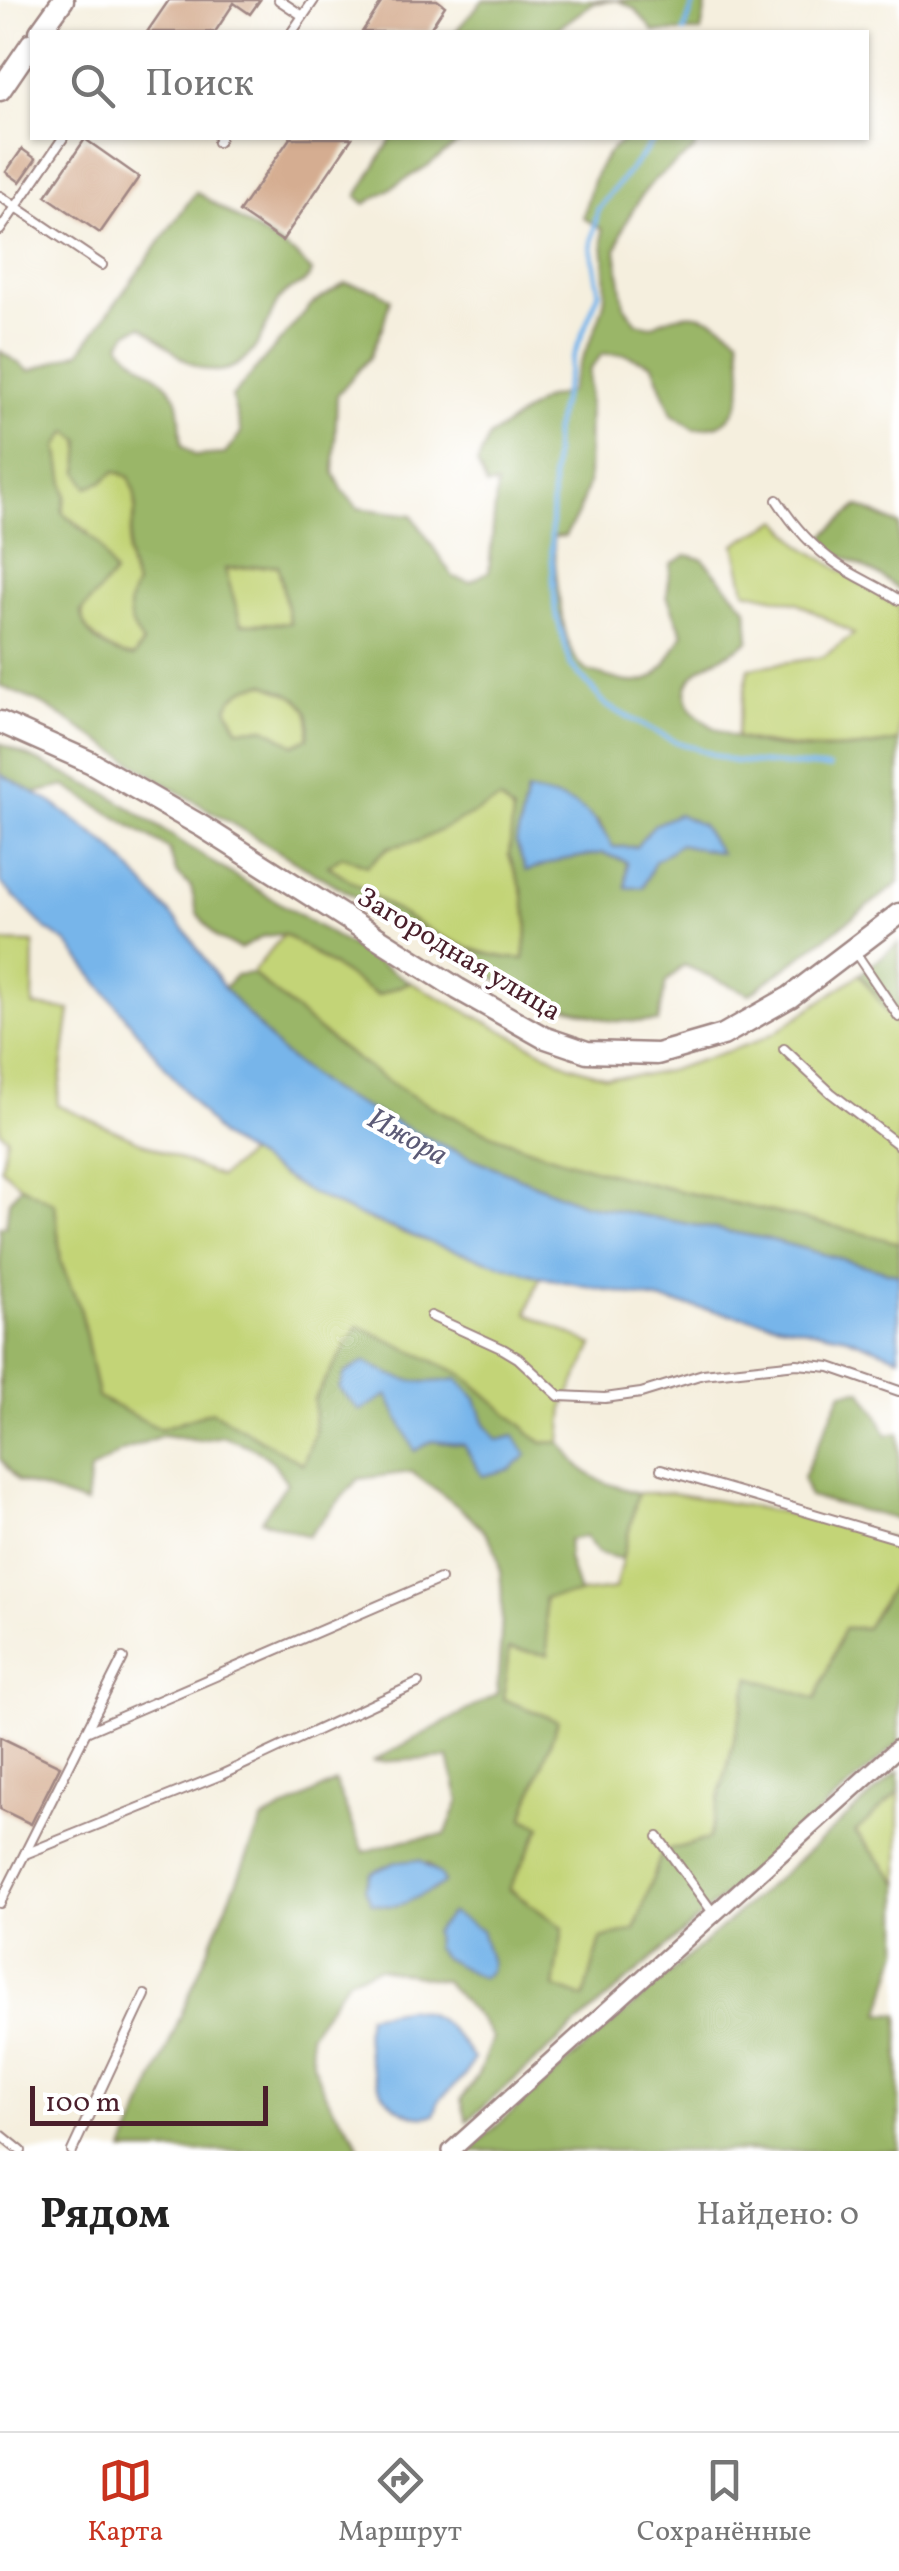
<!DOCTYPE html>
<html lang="ru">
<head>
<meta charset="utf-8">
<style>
  :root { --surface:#fff; --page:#f6f6f6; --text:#222; --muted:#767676; --line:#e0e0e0; --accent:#c8321e }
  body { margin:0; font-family:Vollkorn,serif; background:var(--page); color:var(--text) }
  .scale { position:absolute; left:30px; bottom:25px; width:238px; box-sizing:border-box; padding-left:10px; border:5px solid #4a1f2b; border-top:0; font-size:28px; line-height:35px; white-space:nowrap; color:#4a1f2b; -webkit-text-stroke:8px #fff; paint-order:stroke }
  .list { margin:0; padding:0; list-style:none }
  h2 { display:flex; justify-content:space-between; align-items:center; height:130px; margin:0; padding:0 40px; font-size:42px }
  h2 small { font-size:32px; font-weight:400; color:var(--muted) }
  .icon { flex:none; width:55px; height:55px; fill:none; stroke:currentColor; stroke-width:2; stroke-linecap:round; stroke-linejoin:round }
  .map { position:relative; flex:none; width:899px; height:2151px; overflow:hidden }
  .search { position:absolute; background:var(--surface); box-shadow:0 2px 8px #0004; left:30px; right:30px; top:30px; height:110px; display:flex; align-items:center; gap:25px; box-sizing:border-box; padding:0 35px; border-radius:0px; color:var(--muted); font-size:38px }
  .sheet { height:280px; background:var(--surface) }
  nav { display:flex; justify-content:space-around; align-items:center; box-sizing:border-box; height:140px; border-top:2px solid var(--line); background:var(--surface); font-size:28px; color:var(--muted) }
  nav a { display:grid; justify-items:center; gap:5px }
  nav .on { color:var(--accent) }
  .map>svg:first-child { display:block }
</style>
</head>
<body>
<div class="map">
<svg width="899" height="2151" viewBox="0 0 899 2151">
  <rect width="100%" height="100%" fill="#fff"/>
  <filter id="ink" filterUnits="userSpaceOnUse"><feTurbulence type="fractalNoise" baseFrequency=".01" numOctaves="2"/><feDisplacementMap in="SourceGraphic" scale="20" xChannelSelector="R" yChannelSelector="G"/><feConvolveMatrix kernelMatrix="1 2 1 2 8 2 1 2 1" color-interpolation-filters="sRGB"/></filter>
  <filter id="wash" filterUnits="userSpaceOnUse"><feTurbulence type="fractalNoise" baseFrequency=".0048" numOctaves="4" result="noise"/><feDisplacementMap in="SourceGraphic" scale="40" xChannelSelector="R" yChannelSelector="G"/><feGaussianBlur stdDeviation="2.25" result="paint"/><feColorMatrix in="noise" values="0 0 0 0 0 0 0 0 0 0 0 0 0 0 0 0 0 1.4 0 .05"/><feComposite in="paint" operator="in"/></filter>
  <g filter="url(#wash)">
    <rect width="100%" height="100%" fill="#f5efde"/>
    <g fill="#c3d477" stroke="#867a51" stroke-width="2.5">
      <path d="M68 431 81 441 79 472 102 482 114 471 129 477C144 511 130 519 128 552 127 562 133 575 136 585 126 605 130 626 143 643L134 657C110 654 99 642 82 625L88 532 62 512 66 496 58 446Z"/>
      <path d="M779 520 802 546 899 607V741C846 752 789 751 736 737L749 668 823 657 854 634 798 603 745 591 735 544Z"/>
      <path d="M278 565 290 624H241L225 569Z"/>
      <path d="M265 684C294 696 316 701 308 738L294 745 265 728 239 730 226 707C237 691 246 686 265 684Z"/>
      <path d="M500 799 513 812 509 855 522 889 528 923 524 959C450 956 387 903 327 865L342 856 367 865 389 847 419 841Z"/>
      <path d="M284 934 377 995 410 982 569 1065 606 1077 647 1075 671 1070 755 1042 776 1032 860 974 899 1029V1243C733 1196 543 1178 394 1085 343 1053 298 1013 252 973Z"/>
      <path d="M0 942 34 943 33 1006 70 1010 57 1105 220 1177 248 1154C267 1166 287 1180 307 1191 380 1231 462 1252 540 1277L527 1313 593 1345 564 1406 561 1442 542 1443 462 1374 314 1399 315 1433 303 1465 212 1411 160 1429 98 1397 81 1311 61 1263 55 1204 21 1186 1 1168 7 1137 0 1131Z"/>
      <path d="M638 1493H672L782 1512 899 1541V1583H894L866 1628H844L816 1699 750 1678 709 1839 662 1852 635 1930 601 1939 584 1999 554 1987 563 1928 509 1889 541 1827 522 1818 558 1721 503 1699 509 1648 548 1654 544 1597 615 1589Z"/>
      <path d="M899 1792V1883L855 1831Z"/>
    </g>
    <g fill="#9ab668" stroke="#726a4a" stroke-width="2.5" fill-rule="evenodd">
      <path d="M483 0H707L701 32H654L635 9 617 0 593 3 553 32H455Z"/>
      <path d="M392 138H465L429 165 365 204 357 196Z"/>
      <path d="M628 138H697L694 150 654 180 642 195 625 223 616 250 624 305 637 323 651 326C687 307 708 312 739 337 742 364 750 411 718 425 712 427 702 428 694 429L672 414 653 365 625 354H602L589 371 588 484 578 514 565 536 553 537C556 566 559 654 586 670 594 674 606 676 615 679 657 692 664 666 683 634L667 596 671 564 687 555 703 559 747 609 749 640C733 655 703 661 692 677 681 693 686 706 699 717 746 757 841 753 899 741V883L750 994 684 965 666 982 658 1022 611 1021 528 996 464 962 172 788 43 704 0 686V351L30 371 80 352 196 192 297 256 312 272C305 288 287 286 278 301 268 318 263 341 248 356 209 395 173 348 142 326L128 332 120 343C133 366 171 376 178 403 181 416 180 432 182 445L195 456 225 454 241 433 232 397 311 305 345 283 377 290 390 299 383 325 370 357 337 395 334 473 343 491 358 508 412 515 453 577 470 582 489 571 497 485 487 486 477 464 489 437 544 399 569 392C578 361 597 334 604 302 608 280 603 251 602 229L583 218C590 187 598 152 628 138ZM68 431 81 441 79 472 87 487 102 482 115 471 129 477C144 511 130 519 128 552 127 562 133 575 136 585 124 608 128 623 143 643L134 657C109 654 84 638 81 612L114 574 98 543 62 512 66 496 58 446ZM278 565 290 623 241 624 225 569ZM265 684C294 696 316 701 308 738L294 745 265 728 238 729 227 707C237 691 246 686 265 684ZM527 792 598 821 613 847H636L654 825 719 852 680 844 655 861 643 887 626 888 627 862 603 853 561 860 516 843ZM500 800 513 812 509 855 522 889 528 923 524 959C451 957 387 903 328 866L342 856 367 866 389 847 419 841Z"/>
      <path d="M858 506 899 525V590L882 577 829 549 825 535Z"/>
      <path d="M0 743 110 795 217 865 410 982 377 995 284 934 264 936 240 949 217 938 197 913 191 887 176 872 169 849 65 786 35 793 0 774Z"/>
      <path d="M899 943V1029L860 974Z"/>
      <path d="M252 973C298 1013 343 1053 394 1085 543 1178 733 1196 899 1243V1275L768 1239 582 1204 446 1147 331 1091 281 1052 224 988 236 975Z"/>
      <path d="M21 1186 55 1204 61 1263 81 1311 98 1397 160 1429 212 1411 303 1464 315 1433 314 1399 358 1326 462 1374 542 1443 561 1442C586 1480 596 1480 638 1493L622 1559 598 1553 585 1536 569 1540 568 1558 579 1594 544 1598 548 1655 509 1649 503 1699 558 1721 523 1818 541 1826 509 1889 563 1928 554 1987 584 1998 601 1939 635 1930 662 1852 709 1839 750 1677 816 1699 844 1628H866L894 1583H899V1743L467 2121 461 2100 479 2073 492 2038 480 2019 444 1981 378 1968 349 1978 309 2034C311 2061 319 2087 335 2110 345 2124 357 2134 359 2151H124L262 1821 335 1782 364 1852 405 1840 445 1835 459 1801 449 1758 372 1762 497 1694C499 1657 509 1578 493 1545 480 1519 435 1489 411 1472L358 1479 308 1536 261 1520 287 1483 273 1462 254 1448 223 1436 200 1440 163 1435 120 1452 90 1471 86 1504 18 1481 0 1459V1226H6L9 1201ZM365 1362C400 1381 418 1386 457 1380L476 1399 484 1422 498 1441 465 1445 432 1441 415 1450 387 1394ZM428 1863 444 1882C426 1903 389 1890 365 1888L371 1873ZM481 1931 491 1963 445 1959Z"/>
      <path d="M861 1390 878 1415 887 1435 899 1433V1520L809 1497 803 1477 842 1392Z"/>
      <path d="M899 1771V1792L855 1832 899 1883V1949L881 2013 899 2014V2151H468Z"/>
    </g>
    <g fill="#77b5ea" stroke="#606a8a" stroke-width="2.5">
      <path d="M0 774 51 802 112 848 188 934 224 988 281 1052 331 1091 446 1147 582 1204 768 1239 899 1275V1357L847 1337 540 1277 434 1244 353 1213 307 1191 221 1137 67 943 45 928 0 882Z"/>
      <path d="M527 792C572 798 590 807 613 847H636L654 825 678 814 702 825 720 853 680 844 655 861 643 887 626 888 627 862 603 853 561 860 526 871 516 843Z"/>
      <path d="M365 1362C400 1381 418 1386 457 1379L476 1399 484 1422 497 1440 515 1436 527 1455 511 1469 482 1476 464 1445 432 1441 415 1451 387 1395 360 1411 339 1388 345 1373Z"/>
      <path d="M420 1860 440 1875 444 1883C436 1890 430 1890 421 1895 402 1906 394 1908 371 1903L365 1888 371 1873 396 1862Z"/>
      <path d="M451 1913 481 1930 491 1963 490 1971 482 1978 445 1959 435 1948 434 1932Z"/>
      <path d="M407 2008C438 2012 457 2033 473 2059L465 2076 439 2100 434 2115C381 2126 359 2055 367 2015Z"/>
    </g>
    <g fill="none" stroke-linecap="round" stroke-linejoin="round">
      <g stroke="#77b5ea" stroke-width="5">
        <path d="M684 32 695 0"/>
        <path d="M656 138 598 209 591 245 599 292 572 360 554 431 551 538 555 610 571 665 607 706 672 740 732 761 829 768"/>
      </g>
    </g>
    <g id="blocks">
      <g fill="#d5ad91">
        <path d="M169 0H260L250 14 234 3 215 32H147Z"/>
        <path d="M383 0H437L445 6 428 32H362Z"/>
        <path d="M290 138H352L282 241 239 212Z"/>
        <path d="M85 139 139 177 100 233 46 196Z"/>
        <path d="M22 149 36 159 20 182 6 172Z"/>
        <path d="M0 1737 60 1766 31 1824 0 1809Z"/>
      </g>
    </g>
  </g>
  <g filter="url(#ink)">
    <use href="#blocks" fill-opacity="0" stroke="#a08784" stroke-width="2.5"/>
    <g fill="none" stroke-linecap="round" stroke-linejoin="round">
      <g stroke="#a08784" stroke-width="12">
        <g id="lane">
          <path d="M279 0 303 16"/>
          <path d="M292 32 314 0"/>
          <path d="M218 142 220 138"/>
          <path d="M0 196 102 265"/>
          <path d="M0 230 63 138"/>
          <path d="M777 500C793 525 812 547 837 564 857 578 879 586 899 600"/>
          <path d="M855 952 899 1017"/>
          <path d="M784 1049 831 1093 899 1145"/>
          <path d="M431 1316 503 1349 518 1358 559 1396 605 1398 641 1393 703 1374 797 1364 830 1367 899 1391"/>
          <path d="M661 1469 899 1539"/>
          <path d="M86 1732 440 1579"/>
          <path d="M658 1837 714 1914"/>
          <path d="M25 1854 221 1775 418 1683"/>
          <path d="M0 1903 123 1658"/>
          <path d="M0 2134 21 2151"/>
          <path d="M72 2151 145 1995"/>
        </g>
      </g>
      <g stroke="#a08784" stroke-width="20">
        <path id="street" d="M451 2151 899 1747"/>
      </g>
      <g stroke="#a08784" stroke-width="25">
        <g id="secondary">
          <path d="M40 32 63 0"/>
          <path d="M0 90 32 43"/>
          <path d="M0 722 90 762 203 827 458 989 543 1037 587 1052 657 1054 723 1035 790 997 899 914"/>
        </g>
      </g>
      <use href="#lane" stroke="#fff" stroke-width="8"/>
      <use href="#street" stroke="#fff" stroke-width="15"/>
      <use href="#secondary" stroke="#fff" stroke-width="20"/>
    </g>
  </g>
  <g text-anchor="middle" stroke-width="8" stroke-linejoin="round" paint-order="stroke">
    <g font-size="28" fill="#4a1f2b" stroke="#fff">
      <text transform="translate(460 953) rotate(31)" y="10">Загородная улица</text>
    </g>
    <g font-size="30" font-style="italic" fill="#5c5b77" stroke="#fff">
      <text transform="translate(408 1136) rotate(29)" y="10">Ижора</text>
    </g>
  </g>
</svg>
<div class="scale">100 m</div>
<div class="search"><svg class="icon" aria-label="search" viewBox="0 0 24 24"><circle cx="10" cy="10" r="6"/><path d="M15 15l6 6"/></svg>Поиск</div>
</div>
<section class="sheet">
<h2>Рядом<small>Найдено: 0</small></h2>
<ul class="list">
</ul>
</section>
<nav>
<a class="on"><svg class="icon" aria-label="map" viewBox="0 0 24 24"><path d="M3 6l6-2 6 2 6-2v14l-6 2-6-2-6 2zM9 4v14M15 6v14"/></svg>Карта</a>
<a><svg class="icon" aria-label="directions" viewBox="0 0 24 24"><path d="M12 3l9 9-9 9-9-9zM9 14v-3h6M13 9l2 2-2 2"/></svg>Маршрут</a>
<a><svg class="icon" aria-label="saved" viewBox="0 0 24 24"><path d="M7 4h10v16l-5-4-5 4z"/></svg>Сохранённые</a>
</nav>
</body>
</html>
